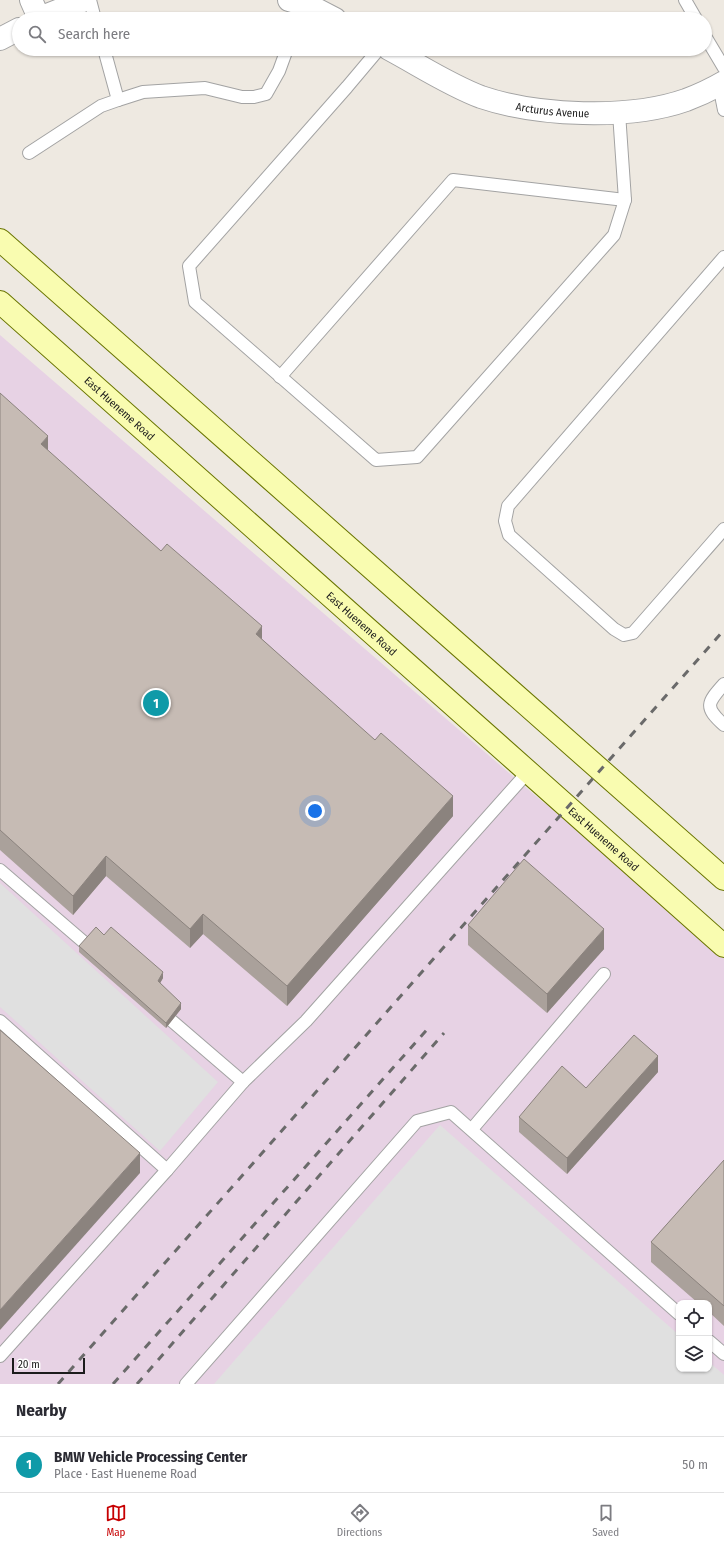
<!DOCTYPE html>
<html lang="en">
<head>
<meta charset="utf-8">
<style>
  :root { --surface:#fff; --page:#f7f7f7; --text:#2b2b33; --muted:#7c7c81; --line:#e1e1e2; --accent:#c70002 }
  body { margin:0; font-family:"Fira Sans Condensed",sans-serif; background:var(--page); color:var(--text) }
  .controls { position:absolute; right:12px; bottom:12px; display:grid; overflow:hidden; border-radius:8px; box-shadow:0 1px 3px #0004 }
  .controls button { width:36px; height:36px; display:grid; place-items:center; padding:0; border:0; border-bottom:1px solid var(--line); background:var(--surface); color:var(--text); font:20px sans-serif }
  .scale { position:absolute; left:12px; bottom:10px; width:73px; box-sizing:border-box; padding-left:4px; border:2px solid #1c1c1c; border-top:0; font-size:11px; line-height:14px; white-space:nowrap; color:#1c1c1c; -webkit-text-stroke:3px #fff; paint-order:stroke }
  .you { position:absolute; left:315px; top:811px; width:14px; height:14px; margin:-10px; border:3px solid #fff; border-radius:50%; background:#1a73e8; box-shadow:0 0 0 6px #1a73e833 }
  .badge { display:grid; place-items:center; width:26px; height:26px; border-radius:50%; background:var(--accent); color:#fff; font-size:13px; font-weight:700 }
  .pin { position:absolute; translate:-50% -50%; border:2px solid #fff; box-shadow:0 1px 4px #0006 }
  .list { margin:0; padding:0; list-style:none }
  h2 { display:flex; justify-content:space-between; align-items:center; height:52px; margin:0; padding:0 16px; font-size:17px }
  h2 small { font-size:13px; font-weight:400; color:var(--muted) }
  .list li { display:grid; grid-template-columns:26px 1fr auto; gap:12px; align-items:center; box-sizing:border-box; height:56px; padding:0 16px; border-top:1px solid var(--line) }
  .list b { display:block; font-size:15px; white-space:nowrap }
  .list p { margin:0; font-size:13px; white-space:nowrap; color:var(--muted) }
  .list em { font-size:13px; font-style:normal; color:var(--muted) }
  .icon { flex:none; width:22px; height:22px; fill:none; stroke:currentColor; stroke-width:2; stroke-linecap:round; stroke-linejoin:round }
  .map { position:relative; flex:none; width:724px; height:1384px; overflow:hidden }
  .search { position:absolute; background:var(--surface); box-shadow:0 1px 3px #0004; left:12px; right:12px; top:12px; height:44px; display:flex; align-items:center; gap:10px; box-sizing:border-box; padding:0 14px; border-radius:22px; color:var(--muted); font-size:15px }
  .sheet { height:108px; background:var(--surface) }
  nav { display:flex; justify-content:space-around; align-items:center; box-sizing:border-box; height:56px; border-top:1px solid var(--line); background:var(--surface); font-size:11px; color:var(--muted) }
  nav a { display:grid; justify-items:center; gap:2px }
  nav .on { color:var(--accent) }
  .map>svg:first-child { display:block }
</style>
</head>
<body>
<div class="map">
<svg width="724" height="1384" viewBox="0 0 724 1384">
  <rect width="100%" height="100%" fill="#eee9e1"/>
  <path fill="#e7d2e4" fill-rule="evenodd" d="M0 335 544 803 567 808 724 946V1384H0ZM679 1303H709V1369H679Z"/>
  <g fill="#e0e0e0">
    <path d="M0 883 218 1082 160 1151 0 1007Z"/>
    <path d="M440 1125 679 1335V1369H709V1362L724 1375V1384H214Z"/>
  </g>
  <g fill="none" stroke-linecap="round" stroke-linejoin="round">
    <g stroke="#a3a3a3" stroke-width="14">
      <g id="service">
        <path d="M90 0 95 19"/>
        <path d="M685 0 696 19"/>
        <path d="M299 19 304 5"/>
        <path d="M705 36 724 68"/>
        <path d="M379 49 347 87 189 266 195 302 376 460 417 457 614 235 625 200 619 113"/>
        <path d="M719 85 724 110"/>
        <path d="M118 100 143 92 205 88 242 97H254L266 94 279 71 287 49"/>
        <path d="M29 153 101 106 118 100 104 49"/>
        <path d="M724 257 508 506 505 521 509 535 614 629 624 635 633 633 724 529"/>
        <path d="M280 377 453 180 625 200"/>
        <path d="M724 684C707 703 704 707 724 725"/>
        <path d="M0 870 86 944"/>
        <path d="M0 1021 167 1170 0 1356"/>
        <path d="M172 1021 243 1082"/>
        <path d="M472 1129 604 974"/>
        <path d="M167 1170 243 1082 306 1021 527 773"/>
        <path d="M709 1341 724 1354"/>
        <path d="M186 1384 417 1121 451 1112 679 1314"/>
      </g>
    </g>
    <g stroke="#a3a3a3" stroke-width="24">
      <g id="minor">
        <path d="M31 0 39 18"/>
        <path d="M289 0 312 7 335 19"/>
        <path d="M37 19 85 0"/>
        <path d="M0 39 19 29"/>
        <path id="s1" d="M389 49C419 65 449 85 481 97 537 116 629 120 686 100 699 95 712 89 724 82"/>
      </g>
    </g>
    <g stroke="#6a7500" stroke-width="24">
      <g id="secondary">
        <path d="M0 240 724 879"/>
        <path id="s2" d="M0 302 724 946"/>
      </g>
    </g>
    <use href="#service" stroke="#fff" stroke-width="12"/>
    <use href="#minor" stroke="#fff" stroke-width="22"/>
    <use href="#secondary" stroke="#f9fcb0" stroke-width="22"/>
    <g stroke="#6a6a6a" stroke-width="3" stroke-dasharray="8 8" stroke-linecap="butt">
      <path d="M58 1384 724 630"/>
      <path d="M113 1384 431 1025"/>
      <path d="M137 1384 444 1033"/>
    </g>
  </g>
  <g fill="#aaa19b">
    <path d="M0 393 48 451 161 551 262 639 453 816 287 1006 203 934 190 948 106 876 73 915 0 850Z"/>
    <path d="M468 925 604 949 547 1013 468 945Z"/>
    <path d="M104 935 163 978 160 983 181 1009 166 1028 79 952V946Z"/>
    <path d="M658 1072 567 1174 519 1132V1117L586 1088Z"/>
    <path d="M724 1160V1326L709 1312V1303H698L651 1262V1242Z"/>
  </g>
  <g fill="#8b837e">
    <path d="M48 436V456L41 444Z"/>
    <path d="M262 626V646L256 634Z"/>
    <path d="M453 796V816L287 1006V986Z"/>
    <path d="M106 856V876L73 915V896Z"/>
    <path d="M203 914V934L190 948V929Z"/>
    <path d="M604 929V949L547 1013V994Z"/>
    <path d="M163 972V978L158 987V981Z"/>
    <path d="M181 1003V1009L166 1028V1023Z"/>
    <path d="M658 1056V1072L567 1174V1158Z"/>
    <path d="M140 1153V1173L0 1330V1310Z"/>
  </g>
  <g fill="#c6bbb4" stroke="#8b837e">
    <path d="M0 393 48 436 41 444 161 551 167 544 262 626 256 634 375 740 381 733 453 796 287 986 203 914 190 929 106 856 73 896 0 830Z"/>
    <path d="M524 859 604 929 547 994 468 925Z"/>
    <path d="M96 927 104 935 111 927 163 972 158 981 181 1003 166 1023 79 946Z"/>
    <path d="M0 1030 140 1153 0 1310Z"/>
    <path d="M634 1035 658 1056 567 1158 519 1117 562 1066 586 1088Z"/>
    <path d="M724 1160V1306L651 1242Z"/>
  </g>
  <g text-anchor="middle" stroke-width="3" stroke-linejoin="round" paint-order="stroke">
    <g font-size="11" fill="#1c1c1c" stroke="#fff">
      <text dy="4" stroke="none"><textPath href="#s1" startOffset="177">Arcturus Avenue</textPath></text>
      <text dy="4" stroke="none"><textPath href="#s2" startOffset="160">East Hueneme Road</textPath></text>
      <text dy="4" stroke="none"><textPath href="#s2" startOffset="484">East Hueneme Road</textPath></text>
      <text dy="4" stroke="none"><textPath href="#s2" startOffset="808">East Hueneme Road</textPath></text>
    </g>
  </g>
</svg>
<div class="controls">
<button><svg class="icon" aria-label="locate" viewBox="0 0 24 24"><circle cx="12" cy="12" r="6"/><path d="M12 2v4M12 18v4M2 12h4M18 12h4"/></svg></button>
<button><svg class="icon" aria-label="layers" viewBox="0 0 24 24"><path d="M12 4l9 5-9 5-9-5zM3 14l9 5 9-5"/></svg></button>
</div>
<div class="scale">20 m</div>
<div class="you"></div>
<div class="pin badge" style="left:156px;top:703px;background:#0f9aa8">1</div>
<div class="search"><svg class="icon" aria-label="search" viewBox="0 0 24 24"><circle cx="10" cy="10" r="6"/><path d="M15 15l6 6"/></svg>Search here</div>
</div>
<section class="sheet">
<h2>Nearby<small></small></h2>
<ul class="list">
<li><span class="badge" style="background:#0f9aa8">1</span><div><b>BMW Vehicle Processing Center</b><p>Place · East Hueneme Road</p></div><em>50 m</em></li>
</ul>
</section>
<nav>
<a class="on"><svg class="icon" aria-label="map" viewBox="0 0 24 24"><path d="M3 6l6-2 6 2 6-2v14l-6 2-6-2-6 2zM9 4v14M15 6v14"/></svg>Map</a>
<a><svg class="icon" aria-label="directions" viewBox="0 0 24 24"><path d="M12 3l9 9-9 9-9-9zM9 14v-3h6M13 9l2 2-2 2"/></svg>Directions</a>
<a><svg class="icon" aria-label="saved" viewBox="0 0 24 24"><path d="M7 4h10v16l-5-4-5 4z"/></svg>Saved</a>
</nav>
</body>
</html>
